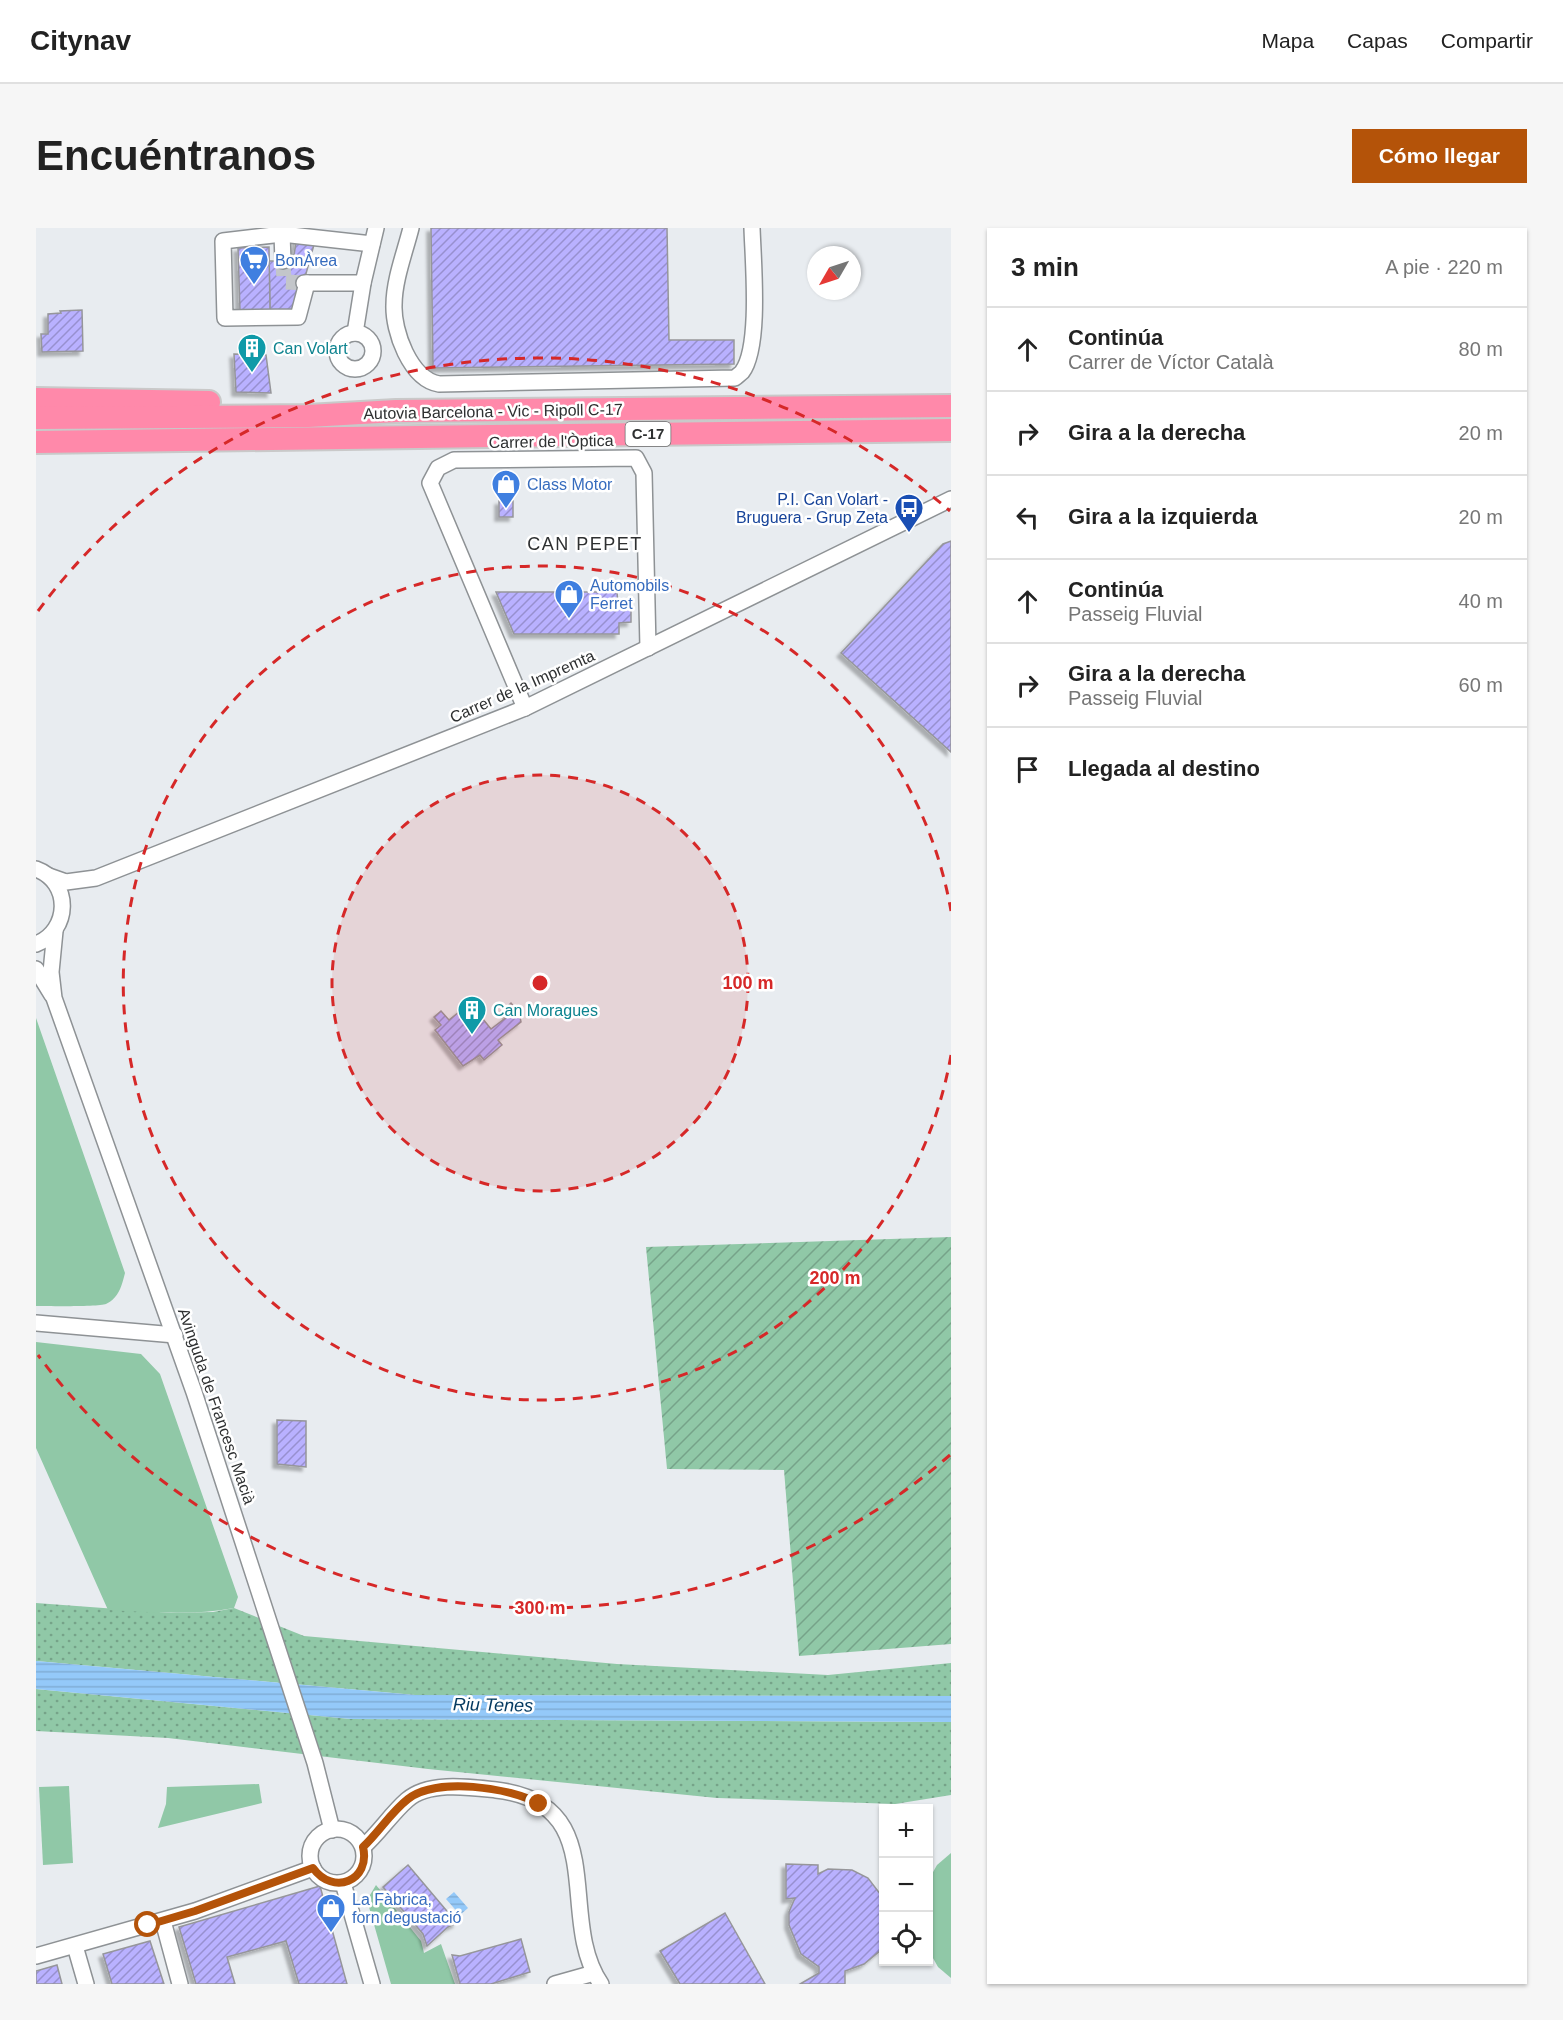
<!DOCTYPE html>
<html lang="es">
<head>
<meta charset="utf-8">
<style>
  :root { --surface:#fff; --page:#f6f6f6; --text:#222; --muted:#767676; --line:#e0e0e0; --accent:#b45309 }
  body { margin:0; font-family:Helvetica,sans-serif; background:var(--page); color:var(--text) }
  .controls { position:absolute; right:18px; bottom:18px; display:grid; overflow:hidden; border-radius:0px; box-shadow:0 2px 4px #0004 }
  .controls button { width:54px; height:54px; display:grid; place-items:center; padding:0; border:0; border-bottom:2px solid var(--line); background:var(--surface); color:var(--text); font:30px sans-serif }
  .compass { position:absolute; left:771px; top:18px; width:54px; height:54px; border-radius:50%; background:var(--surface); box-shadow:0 2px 4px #0004; rotate:231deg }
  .stop { position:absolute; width:18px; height:18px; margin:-14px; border:4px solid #b45309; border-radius:50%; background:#fff }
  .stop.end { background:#b45309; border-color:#fff; box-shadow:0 2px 6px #0008 }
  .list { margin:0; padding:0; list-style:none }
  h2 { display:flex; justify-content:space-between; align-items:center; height:78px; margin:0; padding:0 24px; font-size:26px }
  h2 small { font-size:20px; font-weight:400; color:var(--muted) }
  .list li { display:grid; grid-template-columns:39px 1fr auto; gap:18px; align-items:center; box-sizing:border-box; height:84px; padding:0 24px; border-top:2px solid var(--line) }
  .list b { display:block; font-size:22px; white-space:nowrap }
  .list p { margin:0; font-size:20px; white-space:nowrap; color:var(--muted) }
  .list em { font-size:20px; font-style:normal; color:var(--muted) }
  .icon { flex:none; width:33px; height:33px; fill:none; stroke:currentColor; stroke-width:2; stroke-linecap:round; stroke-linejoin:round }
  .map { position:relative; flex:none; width:915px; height:1756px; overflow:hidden; border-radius:0px }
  header { display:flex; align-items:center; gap:36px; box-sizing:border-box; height:84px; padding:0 30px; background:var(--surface); border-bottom:2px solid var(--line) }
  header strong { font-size:28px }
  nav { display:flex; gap:33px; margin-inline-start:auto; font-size:21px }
  .intro { display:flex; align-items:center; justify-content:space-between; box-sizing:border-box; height:144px; padding:0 36px }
  h1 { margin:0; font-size:42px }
  .button { padding:15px 27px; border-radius:0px; background:var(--accent); color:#fff; font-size:21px; font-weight:700 }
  main { display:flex; gap:36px; padding:0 36px }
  aside { flex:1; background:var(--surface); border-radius:0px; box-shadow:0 2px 4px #0004 }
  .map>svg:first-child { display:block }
</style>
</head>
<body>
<header>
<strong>Citynav</strong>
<nav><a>Mapa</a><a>Capas</a><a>Compartir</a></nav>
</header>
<div class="intro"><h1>Encuéntranos</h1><a class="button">Cómo llegar</a></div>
<main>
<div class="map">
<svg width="915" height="1756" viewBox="0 0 915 1756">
  <defs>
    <pattern id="grass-dots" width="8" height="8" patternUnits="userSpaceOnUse" patternTransform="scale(1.5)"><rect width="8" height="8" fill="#90c8a7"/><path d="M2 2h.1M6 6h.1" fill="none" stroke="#76a389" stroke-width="1.8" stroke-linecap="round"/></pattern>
    <pattern id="garden-furrows" width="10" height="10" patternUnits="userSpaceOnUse" patternTransform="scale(1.5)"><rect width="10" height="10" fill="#90c8a7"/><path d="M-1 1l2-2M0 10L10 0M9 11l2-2" fill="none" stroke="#76a389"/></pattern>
    <pattern id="water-rules" width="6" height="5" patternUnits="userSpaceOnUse" patternTransform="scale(1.5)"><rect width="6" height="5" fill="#94c9f9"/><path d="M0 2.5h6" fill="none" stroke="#80add6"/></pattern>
    <pattern id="building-hatch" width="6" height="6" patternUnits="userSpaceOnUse" patternTransform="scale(1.5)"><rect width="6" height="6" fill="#b9b1ff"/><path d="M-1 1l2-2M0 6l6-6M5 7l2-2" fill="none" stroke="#9790cf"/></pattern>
    <filter id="shadow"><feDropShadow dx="-4" dy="4" stdDeviation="1.5" flood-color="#0004"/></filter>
  </defs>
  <rect width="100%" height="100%" fill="#e8ecf0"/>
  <g fill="url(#grass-dots)">
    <path d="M0 1375 135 1385 177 1384 198 1380 268 1408 581 1436 792 1447 915 1435V1468L379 1467 0 1433Z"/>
    <path d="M0 1461 315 1491 915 1494V1567L859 1576 681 1570 392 1541 132 1510 0 1503Z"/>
  </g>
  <g fill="#90c8a7">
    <path d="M0 790 89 1045C86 1057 83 1070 70 1076 63 1079 12 1078 0 1078Z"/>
    <path d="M0 1114 105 1126 124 1146 202 1369 198 1380C157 1388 114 1384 72 1382L0 1220Z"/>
    <path d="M223 1556 226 1575 122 1600 130 1576 131 1559Z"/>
    <path d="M33 1558 37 1635 7 1637 3 1559Z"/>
    <path d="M915 1625V1750L902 1739 893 1723 892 1653 901 1637Z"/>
    <path d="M340 1657 385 1713 388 1725 405 1716 419 1756H355L331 1672Z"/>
  </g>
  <path fill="url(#garden-furrows)" d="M915 1009V1416L763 1428 748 1242 631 1241 610 1019Z"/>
  <g fill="url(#water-rules)">
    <path d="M0 1433 379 1467 915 1468V1494L315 1491 0 1461Z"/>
    <path d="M418 1664 432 1680 424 1687 410 1671Z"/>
  </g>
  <g fill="url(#building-hatch)" stroke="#96969a" stroke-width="1.5" filter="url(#shadow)">
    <path d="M395 0H631L633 112H698V136L397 140Z"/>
    <path d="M261 9 279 13 260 82H234L233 33H257Z"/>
    <path d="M233 19 234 82 204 83 202 20Z"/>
    <path d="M46 82 47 123 6 124 5 106H12V86L25 85 24 83Z"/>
    <path d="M198 126 230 127 235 165 200 164Z"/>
    <rect x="463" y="273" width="14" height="16"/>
    <path d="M915 313V524L805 425 907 316Z"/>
    <path d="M460 364H581L582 376 595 377V394L583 395V406H478Z"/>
    <path d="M434 775 455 801 472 788 468 782 475 775 483 784 485 794 462 812 466 817 448 832 444 827 427 838 399 802 405 797 398 789 405 783 413 792Z"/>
    <path d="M241 1192 270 1193V1239L241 1236Z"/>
    <path d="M750 1636 782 1637V1646L792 1641 816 1642 832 1650 848 1671V1716L845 1722 828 1736 809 1743V1756H764L783 1745V1739L765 1726 753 1697V1684L759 1670 750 1671Z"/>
    <path d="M372 1637 421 1695 412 1699 391 1718 387 1706 347 1659Z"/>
    <path d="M284 1658 311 1756H263L250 1713 191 1729 199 1756H160L143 1699Z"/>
    <path d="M689 1685 729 1756H644L624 1723Z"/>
    <path d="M485 1711 494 1744 455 1756H424L416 1727 424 1728Z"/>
    <path d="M114 1713 128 1756H76L67 1726Z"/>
    <path d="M21 1737 26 1756H0V1743Z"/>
  </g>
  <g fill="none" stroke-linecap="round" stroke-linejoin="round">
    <path stroke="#c3c6ca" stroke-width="15" stroke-dasharray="15 8" stroke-linecap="butt" d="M247 33 248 54 268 55"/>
    <g stroke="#8e9295" stroke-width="18">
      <g id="minor">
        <path d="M375 0C369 24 358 52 358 77 357 103 374 151 403 156L699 150C701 148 704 146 706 144 725 119 717 33 716 0"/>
        <path d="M246 6 187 13 189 90 262 89 271 55"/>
        <path d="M247 33 246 6 336 16"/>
        <path d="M268 55H327"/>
        <path d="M319 105 327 55 340 0"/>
        <circle cx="319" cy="123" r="18"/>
        <path d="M489 480 394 255 402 240 418 232 600 230 608 245 612 420"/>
        <path d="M0 641C36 654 34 703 0 716"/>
        <path d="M13 648 30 654 60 650 489 480 915 271"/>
        <path d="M19 703 15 744 18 770 158 1164 279 1535 296 1602"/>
        <path d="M0 741 16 767"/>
        <path d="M0 1095 139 1107"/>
        <circle cx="301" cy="1628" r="27"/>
        <path d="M327 1619C343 1605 355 1586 371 1572 393 1553 433 1559 460 1562 578 1576 519 1689 565 1756"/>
        <path d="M307 1655 336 1756"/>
        <path d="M127 1693 144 1756"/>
        <path d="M39 1718 50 1756"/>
        <path d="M0 1728 159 1683 277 1640"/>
        <path d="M519 1756 558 1745"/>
      </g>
    </g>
    <g stroke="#c9c9c9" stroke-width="26">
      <g id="highway">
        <path d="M0 171 173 174"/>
        <path d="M0 190 272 188 360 183 915 178"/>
        <path d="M0 214 915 202"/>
      </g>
    </g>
    <use href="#minor" stroke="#fff" stroke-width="15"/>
    <use href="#highway" stroke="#ff89aa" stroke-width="22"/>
  </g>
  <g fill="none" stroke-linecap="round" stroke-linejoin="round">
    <path stroke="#b45309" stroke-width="8" d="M112 1697 159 1683 277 1640C297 1668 335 1653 327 1619 343 1604 355 1584 372 1571 400 1549 474 1559 503 1576"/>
  </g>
  <circle cx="504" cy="755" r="208" fill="#d62828" fill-opacity=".12"/>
  <g fill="none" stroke="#d62828" stroke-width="3" stroke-dasharray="10 8">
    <circle cx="504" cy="755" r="208"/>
    <path d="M915 827A417 417 0 1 1 915 683"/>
    <path d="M914 1227A625 625 0 0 1 2 1127M2 383A625 625 0 0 1 914 283"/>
  </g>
  <defs>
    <g id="supermarket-pin" transform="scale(1.5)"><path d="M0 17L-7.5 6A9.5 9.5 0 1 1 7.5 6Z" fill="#3f7fe0" stroke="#fff"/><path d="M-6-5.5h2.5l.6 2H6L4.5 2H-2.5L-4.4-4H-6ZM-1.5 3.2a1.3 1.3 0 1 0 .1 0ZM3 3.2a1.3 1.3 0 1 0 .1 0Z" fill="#fff"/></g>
    <g id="building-pin" transform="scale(1.5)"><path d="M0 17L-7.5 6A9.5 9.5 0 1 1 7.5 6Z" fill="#0f9aa8" stroke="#fff"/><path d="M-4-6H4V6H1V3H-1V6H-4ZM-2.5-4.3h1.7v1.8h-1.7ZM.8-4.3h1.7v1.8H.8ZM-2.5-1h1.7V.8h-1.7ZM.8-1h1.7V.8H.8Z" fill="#fff"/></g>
    <g id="shop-pin" transform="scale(1.5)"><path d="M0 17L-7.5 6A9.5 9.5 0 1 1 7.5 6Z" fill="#3f7fe0" stroke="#fff"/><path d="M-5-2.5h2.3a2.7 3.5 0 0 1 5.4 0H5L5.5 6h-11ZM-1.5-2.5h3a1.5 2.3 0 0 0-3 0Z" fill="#fff"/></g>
    <g id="bus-pin" transform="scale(1.5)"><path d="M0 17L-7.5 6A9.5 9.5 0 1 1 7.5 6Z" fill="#1a4fb4" stroke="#fff"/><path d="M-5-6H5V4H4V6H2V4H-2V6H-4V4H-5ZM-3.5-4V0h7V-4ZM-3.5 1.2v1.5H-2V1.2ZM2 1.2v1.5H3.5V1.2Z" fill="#fff"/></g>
  </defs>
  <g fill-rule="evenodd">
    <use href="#supermarket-pin" x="218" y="32"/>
    <use href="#building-pin" x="216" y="120"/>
    <use href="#shop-pin" x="470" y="256"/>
    <use href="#bus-pin" x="873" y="280"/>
    <use href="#shop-pin" x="533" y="366"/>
    <use href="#building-pin" x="436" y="782"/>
    <use href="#shop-pin" x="295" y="1680"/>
  </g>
  <g text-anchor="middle" stroke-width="5" stroke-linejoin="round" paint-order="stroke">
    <rect fill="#fff" stroke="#6d6e6f" stroke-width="1.5" x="589.5" y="194" width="45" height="24" rx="4.5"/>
    <g font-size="15" font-weight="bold" fill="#2e3031">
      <text x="612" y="211">C-17</text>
    </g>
    <g font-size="16" fill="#366cbe" stroke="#fff" text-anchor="start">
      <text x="239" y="38">BonÀrea</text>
      <text x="491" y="262">Class Motor</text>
      <text x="554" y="363">Automobils<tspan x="554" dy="18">Ferret</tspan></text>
      <text x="316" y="1677">La Fàbrica,<tspan x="316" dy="18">forn degustació</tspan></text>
    </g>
    <g font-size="16" fill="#0d838f" stroke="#fff" text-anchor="start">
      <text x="237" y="126">Can Volart</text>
      <text x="457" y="788">Can Moragues</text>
    </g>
    <g font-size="16" fill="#2e3031" stroke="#fff">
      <text transform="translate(457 183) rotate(-1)" y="6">Autovia Barcelona - Vic - Ripoll C-17</text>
      <text transform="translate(515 213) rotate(-1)" y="6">Carrer de l'Òptica</text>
      <text transform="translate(486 458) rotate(-24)" y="6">Carrer de la Impremta</text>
      <text transform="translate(181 1178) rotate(71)" y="6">Avinguda de Francesc Macià</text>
    </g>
    <g font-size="16" fill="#164399" stroke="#fff" text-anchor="end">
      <text x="852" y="277">P.I. Can Volart -<tspan x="852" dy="18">Bruguera - Grup Zeta</tspan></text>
    </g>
    <g font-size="18" letter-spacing="1.5" fill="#2e3031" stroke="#fff">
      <text x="549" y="322">CAN PEPET</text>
    </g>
    <g font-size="18" font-style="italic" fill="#063b61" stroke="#fff">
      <text transform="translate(457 1477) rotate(1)" y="6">Riu Tenes</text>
    </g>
  </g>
  <circle cx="504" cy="755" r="9" fill="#d62828" stroke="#fff" stroke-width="3"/>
  <g font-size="18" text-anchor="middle" font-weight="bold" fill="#d62828" stroke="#fff" stroke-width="5" stroke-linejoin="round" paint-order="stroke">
    <text x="712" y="761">100 m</text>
    <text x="799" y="1056">200 m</text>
    <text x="504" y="1386">300 m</text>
  </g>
</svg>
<div class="controls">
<button>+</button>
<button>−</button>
<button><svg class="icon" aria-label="locate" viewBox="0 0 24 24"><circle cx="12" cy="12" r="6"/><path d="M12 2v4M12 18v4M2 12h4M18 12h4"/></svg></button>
</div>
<svg class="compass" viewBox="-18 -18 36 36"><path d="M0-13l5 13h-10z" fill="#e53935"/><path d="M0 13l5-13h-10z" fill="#767676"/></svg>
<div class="stop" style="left:112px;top:1697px"></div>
<div class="stop end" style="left:503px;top:1576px"></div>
</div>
<aside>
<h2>3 min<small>A pie · 220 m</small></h2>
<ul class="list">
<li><svg class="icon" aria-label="ahead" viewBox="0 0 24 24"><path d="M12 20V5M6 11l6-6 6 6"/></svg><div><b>Continúa</b><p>Carrer de Víctor Català</p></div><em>80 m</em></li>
<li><svg class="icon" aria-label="right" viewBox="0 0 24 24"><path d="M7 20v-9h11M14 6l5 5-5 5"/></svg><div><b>Gira a la derecha</b></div><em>20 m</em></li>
<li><svg class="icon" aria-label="left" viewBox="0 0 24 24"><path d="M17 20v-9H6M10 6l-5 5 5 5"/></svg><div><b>Gira a la izquierda</b></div><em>20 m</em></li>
<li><svg class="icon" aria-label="ahead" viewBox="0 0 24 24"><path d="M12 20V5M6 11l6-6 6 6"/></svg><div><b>Continúa</b><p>Passeig Fluvial</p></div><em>40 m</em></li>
<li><svg class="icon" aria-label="right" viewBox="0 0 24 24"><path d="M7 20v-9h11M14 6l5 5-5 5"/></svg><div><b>Gira a la derecha</b><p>Passeig Fluvial</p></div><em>60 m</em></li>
<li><svg class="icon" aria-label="arrive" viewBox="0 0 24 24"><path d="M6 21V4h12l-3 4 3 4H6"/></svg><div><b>Llegada al destino</b></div></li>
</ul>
</aside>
</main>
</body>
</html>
